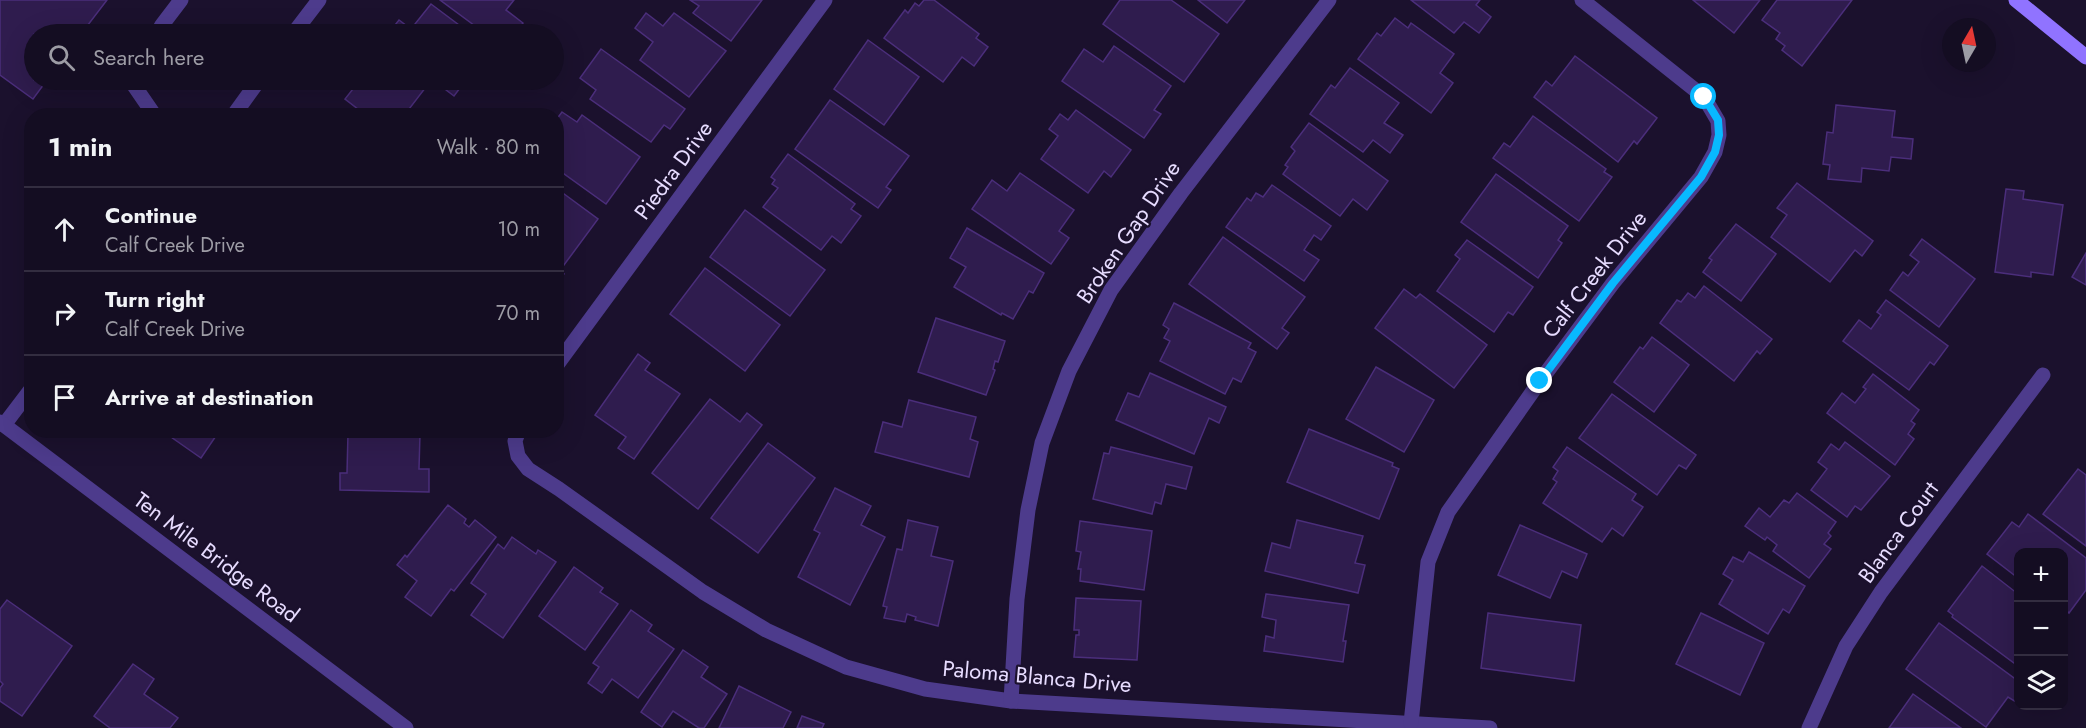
<!DOCTYPE html>
<html lang="en">
<head>
<meta charset="utf-8">
<style>
  :root { --surface:#140d22; --page:#1d162a; --text:#f1f3f6; --muted:#9d9ca5; --line:#332d40 }
  body { margin:0; font-family:Jost,sans-serif; background:var(--page); color:var(--text) }
  .controls { position:absolute; right:18px; bottom:18px; display:grid; overflow:hidden; border-radius:12px; box-shadow:0 6px 24px #0002 }
  .controls button { width:54px; height:54px; display:grid; place-items:center; padding:0; border:0; border-bottom:2px solid var(--line); background:var(--surface); color:var(--text); font:30px sans-serif }
  .compass { position:absolute; left:1942px; top:18px; width:54px; height:54px; border-radius:50%; background:var(--surface); box-shadow:0 6px 24px #0002; rotate:9deg }
  .stop { position:absolute; width:18px; height:18px; margin:-14px; border:4px solid #08b9ff; border-radius:50%; background:#fff }
  .stop.end { background:#08b9ff; border-color:#fff; box-shadow:0 2px 6px #0008 }
  .list { margin:0; padding:0; list-style:none }
  h2 { display:flex; justify-content:space-between; align-items:center; height:78px; margin:0; padding:0 24px; font-size:26px }
  h2 small { font-size:20px; font-weight:400; color:var(--muted) }
  .list li { display:grid; grid-template-columns:39px 1fr auto; gap:18px; align-items:center; box-sizing:border-box; height:84px; padding:0 24px; border-top:2px solid var(--line) }
  .list b { display:block; font-size:22px; white-space:nowrap }
  .list p { margin:0; font-size:20px; white-space:nowrap; color:var(--muted) }
  .list em { font-size:20px; font-style:normal; color:var(--muted) }
  .icon { flex:none; width:33px; height:33px; fill:none; stroke:currentColor; stroke-width:2; stroke-linecap:round; stroke-linejoin:round }
  .map { position:relative; flex:none; width:2086px; height:728px; overflow:hidden }
  .search { position:absolute; background:var(--surface); box-shadow:0 6px 24px #0002; left:24px; top:24px; width:540px; height:66px; display:flex; align-items:center; gap:15px; box-sizing:border-box; padding:0 21px; border-radius:33px; color:var(--muted); font-size:22px }
  .panel { position:absolute; background:var(--surface); box-shadow:0 6px 24px #0002; left:24px; top:108px; width:540px; height:330px; border-radius:24px }
  .map>svg:first-child { display:block }
</style>
</head>
<body>
<div class="map">
<svg width="2086" height="728" viewBox="0 0 2086 728">
  <rect width="100%" height="100%" fill="#1b112d"/>
  <g fill="#2f1c4e" stroke="#4b2e7b" stroke-width="1.5">
    <path d="M0 0H107L81 34H34V80H47L33 99 0 75Z"/>
    <path d="M440 0H514L506 10 523 23 514 34H486Z"/>
    <path d="M690 0H762L731 41 693 13 699 6Z"/>
    <path d="M924 0H934L979 34 976 38 988 47 974 66 962 57 943 82 884 38 905 10 908 13 915 3 919 6Z"/>
    <path d="M1120 0H1171L1219 34 1184 82 1103 24Z"/>
    <path d="M1198 0H1245L1227 23Z"/>
    <path d="M1411 0H1480L1476 5 1491 17 1479 33 1464 22 1454 33Z"/>
    <path d="M1693 0H1760L1734 33Z"/>
    <path d="M1777 0H1852L1802 66 1782 50 1785 46 1776 39 1780 33 1762 20Z"/>
    <path d="M431 4 471 34H388L399 20 411 29Z"/>
    <path d="M646 13 663 26 674 13 726 51 689 97 640 60 653 42 635 28Z"/>
    <path d="M1395 18 1408 28 1411 23 1454 54 1440 73 1453 83 1431 113 1358 59 1377 33 1381 36Z"/>
    <path d="M868 40 919 77 884 125 834 89Z"/>
    <path d="M1114 46 1171 86 1154 110 1161 114 1144 138 1062 81 1084 49 1103 62Z"/>
    <path d="M601 49 685 109 670 129 664 125 651 142 590 99 596 90 580 78Z"/>
    <path d="M1575 56 1657 118 1637 144 1634 141 1618 162 1534 97 1546 81 1552 86Z"/>
    <path d="M1350 68 1399 103 1384 123 1403 135 1390 153 1373 140 1363 152 1310 114 1331 85 1335 88Z"/>
    <path d="M360 80H416L426 87 409 109 416 114 415 116H367L345 99Z"/>
    <path d="M433 80H466L454 96Z"/>
    <path d="M830 100 909 156 886 187 891 190 878 208 795 149Z"/>
    <path d="M1836 105 1895 111 1892 137 1913 139 1911 159 1891 157 1889 171 1862 168 1861 182 1828 179 1830 165 1823 164 1827 132 1833 133Z"/>
    <path d="M1076 110 1131 150 1111 177 1104 171 1088 193 1041 159 1058 136 1049 129 1060 114 1068 120Z"/>
    <path d="M562 112 577 122 582 115 640 157 606 204 556 168V147L561 141 556 138V120Z"/>
    <path d="M1533 116 1606 169 1604 172 1612 177 1579 221 1493 158 1504 143 1510 147Z"/>
    <path d="M1309 123 1388 181 1367 210 1353 199 1340 216 1283 174 1288 167 1285 165 1295 151 1291 147Z"/>
    <path d="M788 154 855 204 851 209 861 216 841 243 832 236 821 250 763 207 778 188 772 184 775 180 771 177Z"/>
    <path d="M1020 173 1074 210 1059 231 1069 238 1051 264 972 209 992 180 1007 191Z"/>
    <path d="M1496 174 1568 226 1558 240 1562 243 1538 278 1461 222Z"/>
    <path d="M1797 183 1873 241 1862 256 1855 250 1830 282 1771 237 1787 215 1777 208Z"/>
    <path d="M1272 185 1331 226 1321 240 1314 235 1304 250 1319 260 1304 281 1226 227 1247 198 1251 201 1256 193 1263 197Z"/>
    <path d="M556 188 598 219 561 269 556 266Z"/>
    <path d="M2006 189 2024 191 2023 199 2063 205 2053 275 2031 272V277L1995 272Z"/>
    <path d="M745 210 825 270 790 316 710 257Z"/>
    <path d="M1736 224 1776 254 1741 301 1703 272 1712 260 1709 258Z"/>
    <path d="M967 228 1044 273 1033 293 1029 291 1013 319 1002 313 1001 315 954 287 966 267 950 258Z"/>
    <path d="M1223 237 1305 297 1282 328 1289 333 1277 349 1189 284Z"/>
    <path d="M1922 239 1975 279 1939 327 1890 290 1903 272 1908 276 1919 262 1910 255Z"/>
    <path d="M1467 240 1533 287 1513 315 1508 312 1494 332 1437 291 1460 259 1455 255Z"/>
    <path d="M2086 253V285L2072 277Z"/>
    <path d="M556 268 564 274 556 284Z"/>
    <path d="M705 268 780 325 745 371 670 314Z"/>
    <path d="M1704 286 1772 339 1760 354 1757 351 1734 381 1660 323 1677 300 1681 302 1688 293 1695 298Z"/>
    <path d="M1404 289 1416 298 1420 294 1487 345 1454 388 1375 328Z"/>
    <path d="M1886 300 1948 346 1934 365 1930 362 1909 390 1843 341 1859 320 1871 329 1881 315 1877 312Z"/>
    <path d="M1174 303 1251 343 1248 348 1256 352 1241 382 1233 378 1225 394 1160 361 1170 341 1164 338 1169 329 1163 325Z"/>
    <path d="M936 318 1005 341 998 362 995 361 993 369 995 370 986 395 918 372Z"/>
    <path d="M1652 337 1689 365 1654 412 1614 382 1640 347 1643 349Z"/>
    <path d="M638 354 650 363 645 370 680 394 634 459 618 448 626 437 595 415Z"/>
    <path d="M1376 367 1434 400 1404 452 1346 419Z"/>
    <path d="M1150 373 1226 407 1219 423 1209 418 1194 454 1116 420 1128 393 1139 397Z"/>
    <path d="M1873 374 1919 410 1911 421 1915 424 1908 434 1914 439 1895 465 1827 413 1842 393 1855 403 1866 389 1863 387Z"/>
    <path d="M1612 394 1696 455 1686 469 1679 465 1657 495 1579 438Z"/>
    <path d="M710 399 740 422 747 413 762 425 698 509 652 473Z"/>
    <path d="M909 400 976 417 970 439 978 442 969 477 875 452 883 422 902 427Z"/>
    <path d="M1309 429 1393 463 1392 466 1399 469 1379 519 1287 482Z"/>
    <path d="M161 430H220L201 458Z"/>
    <path d="M348 433 420 434 419 469H429V492L340 490V473H347Z"/>
    <path d="M1845 442 1890 476 1861 510 1855 506 1847 517 1811 490 1827 469 1818 462 1831 444 1839 450Z"/>
    <path d="M768 443 815 478 758 553 711 518Z"/>
    <path d="M1111 447 1192 467 1186 489 1166 484 1161 504 1155 502 1152 514 1093 499 1104 453 1109 454Z"/>
    <path d="M1567 447 1636 494 1632 500 1643 507 1623 536 1612 528 1602 542 1543 503 1557 482 1553 479 1558 471 1553 467Z"/>
    <path d="M2078 469 2086 475V546L2043 514Z"/>
    <path d="M835 488 871 506 861 525 885 537 850 605 798 577 820 533 814 530Z"/>
    <path d="M1797 493 1836 522 1828 533 1831 536 1824 544 1831 549 1809 578 1773 551 1777 545 1767 537 1765 540 1745 526 1759 508 1770 517 1784 500 1789 503Z"/>
    <path d="M448 505 466 519 464 523 469 527 475 520 496 537 454 591 451 589 431 616 405 597 417 581 397 565 405 555 407 557Z"/>
    <path d="M2028 514 2086 558V590L2069 613 2065 609 2064 611V552H2018V578L1987 554 2012 522 2019 527Z"/>
    <path d="M908 520 938 527 931 556 953 561 938 626 915 620 916 617 907 614 905 622 884 618 887 607 883 606 897 549 902 550Z"/>
    <path d="M1297 520 1363 536 1355 563 1365 565 1358 593 1265 571 1272 543 1290 548Z"/>
    <path d="M1080 521 1152 531 1144 590 1080 581 1081 569H1078L1081 552 1076 551Z"/>
    <path d="M1520 525 1587 554 1577 578 1562 571 1550 598 1498 575Z"/>
    <path d="M512 537 536 554 538 550 556 562 503 638 471 615 486 594 471 583 498 544 504 549Z"/>
    <path d="M1749 552 1805 586 1789 613 1783 609 1768 634 1719 604 1733 580 1723 574 1733 557 1743 562Z"/>
    <path d="M1982 566 2018 594V666L1952 617 1953 615 1948 611Z"/>
    <path d="M574 567 603 588 600 592 618 604 585 650 539 616Z"/>
    <path d="M1266 594 1349 605 1343 641H1346L1343 662 1264 651 1266 636 1274 638 1276 620 1262 617Z"/>
    <path d="M1076 598 1141 601 1137 660 1074 657 1076 635H1079V630H1074Z"/>
    <path d="M7 600 72 646 22 716 0 701V688L3 684 0 681V609Z"/>
    <path d="M631 610 652 625 648 631 674 649 638 698 612 679 602 693 588 683 599 667 593 663Z"/>
    <path d="M1488 613 1581 625 1574 681 1481 668Z"/>
    <path d="M1701 613 1764 643 1740 695 1676 664Z"/>
    <path d="M1939 623 2018 681V698L2016 702 2008 697 1986 727 1906 669Z"/>
    <path d="M683 650 708 667 701 677 727 694 704 728H699L673 711 662 727 641 712Z"/>
    <path d="M133 664 154 679 144 694 178 718 170 728H110L94 716Z"/>
    <path d="M739 686 791 712 783 728H719Z"/>
    <path d="M1913 694 1961 728H1889Z"/>
    <path d="M802 716 824 724 822 728H797Z"/>
  </g>
  <g fill="none" stroke-linecap="round" stroke-linejoin="round">
    <g stroke="#4d3b8c" stroke-width="15">
      <path d="M157 34 162 25 181 0"/>
      <path d="M135 80 133 84 155 116"/>
    </g>
    <g stroke="#4d3b8c" stroke-width="15">
      <path d="M293 34 319 0"/>
      <path d="M233 116 259 80"/>
      <path d="M556 366 825 0"/>
      <path d="M4 425 32 388"/>
      <path d="M519 430 515 441 518 456 528 469 559 489 703 592 766 630 846 667 925 689 1011 701 1490 728"/>
      <path d="M1011 701 1017 599 1028 510 1042 443 1069 371 1111 290 1181 193 1329 0"/>
      <path d="M1411 723 1428 562 1448 512 1540 381 1613 283 1701 177 1715 152 1719 135 1718 121 1704 97 1582 0"/>
      <path d="M1809 728 1846 646 1881 592 2043 375"/>
    </g>
    <path stroke="#4d3b8c" stroke-width="15" d="M0 422 406 728"/>
    <path stroke="#9073ff" stroke-width="15" d="M2016 0 2086 57"/>
  </g>
  <g fill="none" stroke-linecap="round" stroke-linejoin="round">
    <path stroke="#08b9ff" stroke-width="8" d="M1540 381 1613 283 1701 177 1715 152 1719 135 1718 120 1704 97"/>
  </g>
  <g text-anchor="middle" stroke-width="4.5" stroke-linejoin="round" paint-order="stroke">
    <g font-size="22" fill="#e7dcff" stroke="#1b112d">
      <text transform="translate(673 170) rotate(-54)" y="8">Piedra Drive</text>
      <text transform="translate(1128 232) rotate(-56)" y="8">Broken Gap Drive</text>
      <text transform="translate(1594 274) rotate(-52)" y="8">Calf Creek Drive</text>
      <text transform="translate(1898 532) rotate(-54)" y="8">Blanca Court</text>
      <text transform="translate(217 557) rotate(37)" y="8">Ten Mile Bridge Road</text>
      <text transform="translate(1037 676) rotate(5)" y="8">Paloma Blanca Drive</text>
    </g>
  </g>
</svg>
<div class="controls">
<button>+</button>
<button>−</button>
<button><svg class="icon" aria-label="layers" viewBox="0 0 24 24"><path d="M12 4l9 5-9 5-9-5zM3 14l9 5 9-5"/></svg></button>
</div>
<svg class="compass" viewBox="-18 -18 36 36"><path d="M0-13l5 13h-10z" fill="#e53935"/><path d="M0 13l5-13h-10z" fill="#9d9ca5"/></svg>
<div class="stop" style="left:1704px;top:97px"></div>
<div class="stop end" style="left:1540px;top:381px"></div>
<div class="search"><svg class="icon" aria-label="search" viewBox="0 0 24 24"><circle cx="10" cy="10" r="6"/><path d="M15 15l6 6"/></svg>Search here</div>
<section class="panel">
<h2>1 min<small>Walk · 80 m</small></h2>
<ul class="list">
<li><svg class="icon" aria-label="ahead" viewBox="0 0 24 24"><path d="M12 20V5M6 11l6-6 6 6"/></svg><div><b>Continue</b><p>Calf Creek Drive</p></div><em>10 m</em></li>
<li><svg class="icon" aria-label="right" viewBox="0 0 24 24"><path d="M7 20v-9h11M14 6l5 5-5 5"/></svg><div><b>Turn right</b><p>Calf Creek Drive</p></div><em>70 m</em></li>
<li><svg class="icon" aria-label="arrive" viewBox="0 0 24 24"><path d="M6 21V4h12l-3 4 3 4H6"/></svg><div><b>Arrive at destination</b></div></li>
</ul>
</section>
</div>
</body>
</html>
